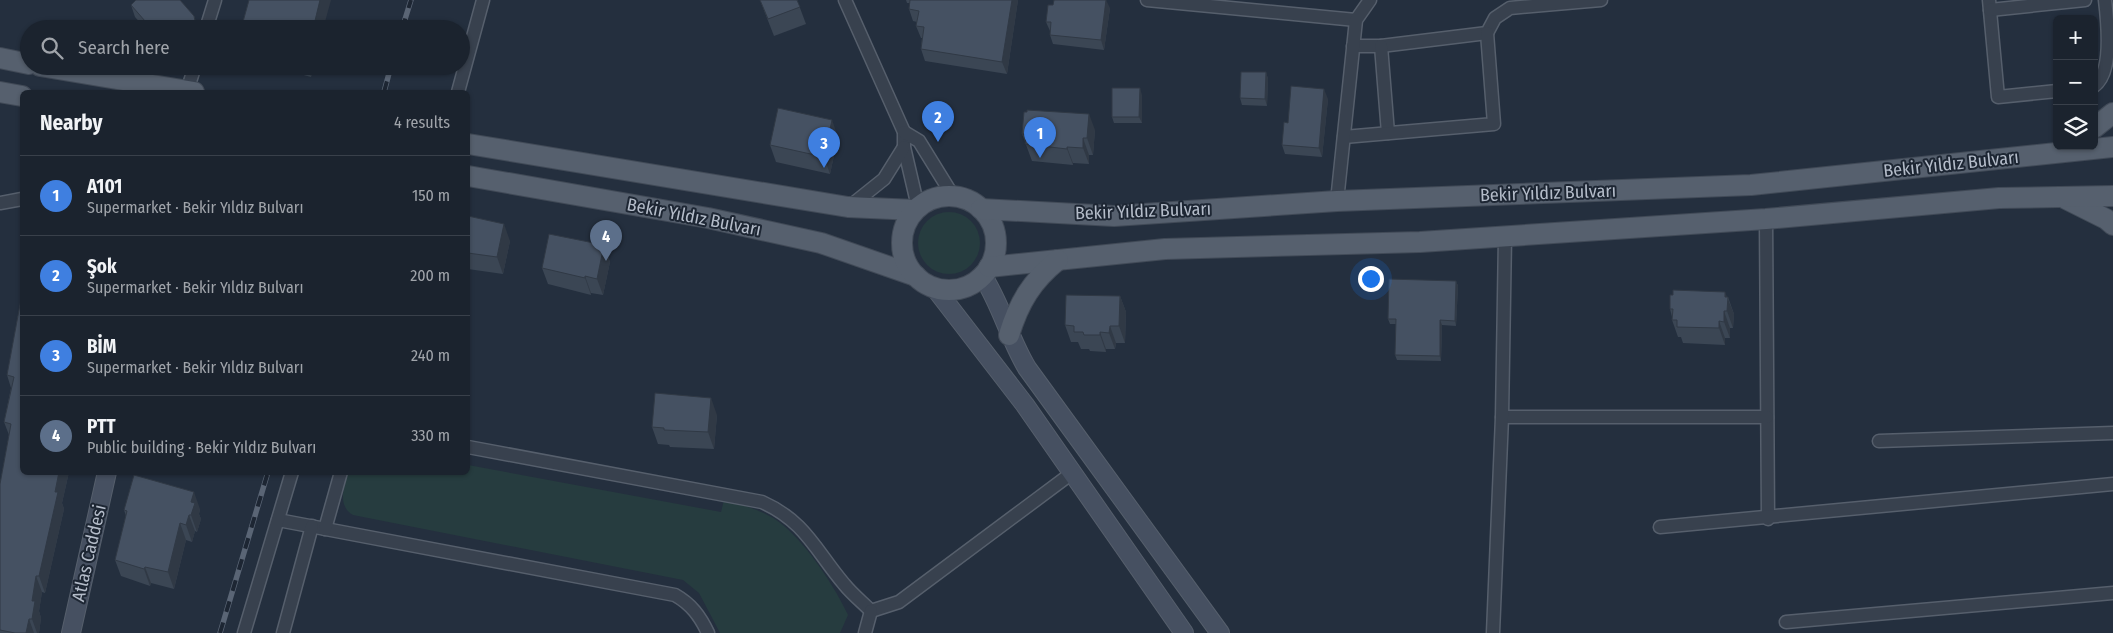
<!DOCTYPE html>
<html lang="en">
<head>
<meta charset="utf-8">
<style>
  :root { --surface:#1b232e; --page:#282f3a; --text:#f1f3f6; --muted:#a0a4aa; --line:#39404a; --accent:#8ab4f8 }
  body { margin:0; font-family:"Fira Sans Condensed",sans-serif; background:var(--page); color:var(--text) }
  .controls { position:absolute; right:15px; top:15px; display:grid; overflow:hidden; border-radius:8px; box-shadow:0 1px 4px #0004 }
  .controls button { width:45px; height:45px; display:grid; place-items:center; padding:0; border:0; border-bottom:1px solid var(--line); background:var(--surface); color:var(--text); font:25px sans-serif }
  .you { position:absolute; left:1370px; top:278px; width:18px; height:18px; margin:-12px; border:4px solid #fff; border-radius:50%; background:#1a73e8; box-shadow:0 0 0 8px #1a73e833 }
  .badge { display:grid; place-items:center; width:32px; height:32px; border-radius:50%; background:var(--accent); color:#fff; font-size:16px; font-weight:700 }
  .pin { position:absolute; translate:-50% -41px; filter:drop-shadow(0 1px 2px #0008) }
  .pin::after { content:''; position:absolute; top:26px; width:18px; height:15px; background:inherit; clip-path:polygon(0 0,100% 0,50% 100%) }
  .list { margin:0; padding:0; list-style:none }
  h2 { display:flex; justify-content:space-between; align-items:center; height:65px; margin:0; padding:0 20px; font-size:21px }
  h2 small { font-size:16px; font-weight:400; color:var(--muted) }
  .list li { display:grid; grid-template-columns:32px 1fr auto; gap:15px; align-items:center; box-sizing:border-box; height:80px; padding:0 20px; border-top:1px solid var(--line) }
  .list b { display:block; font-size:19px; white-space:nowrap }
  .list p { margin:0; font-size:16px; white-space:nowrap; color:var(--muted) }
  .list em { font-size:16px; font-style:normal; color:var(--muted) }
  .icon { flex:none; width:28px; height:28px; fill:none; stroke:currentColor; stroke-width:2; stroke-linecap:round; stroke-linejoin:round }
  .map { position:relative; flex:none; width:2113px; height:633px; overflow:hidden }
  .search { position:absolute; background:var(--surface); box-shadow:0 1px 4px #0004; left:20px; top:20px; width:450px; height:55px; display:flex; align-items:center; gap:12px; box-sizing:border-box; padding:0 18px; border-radius:28px; color:var(--muted); font-size:19px }
  .panel { position:absolute; background:var(--surface); box-shadow:0 1px 4px #0004; left:20px; top:90px; width:450px; height:385px; border-radius:8px }
  .map>svg:first-child { display:block }
</style>
</head>
<body>
<div class="map">
<svg width="2113" height="633" viewBox="0 0 2113 633">
  <rect width="100%" height="100%" fill="#242f3e"/>
  <g fill="#263c3f">
    <circle cx="949" cy="243" r="31"/>
    <path d="M468 465 721 512 724 500C744 505 768 512 784 526 808 546 835 587 848 615L840 633H720L699 593 683 580 353 515C337 506 344 487 348 473L468 472Z"/>
  </g>
  <g fill="none" stroke-linecap="round" stroke-linejoin="round">
    <g stroke="#565f6c" stroke-width="15">
      <g id="street">
        <path d="M845 0 904 132V147L918 207"/>
        <path d="M1147 0 1356 20"/>
        <path d="M1989 0 1998 97 2057 91"/>
        <path d="M1990 10 2085 0"/>
        <path d="M206 29 215 0"/>
        <path d="M1353 46H1381L1487 33 1495 18 1510 8 1601 0"/>
        <path d="M1381 46 1388 133"/>
        <path d="M2094 86C2113 73 2108 25 2105 0"/>
        <path d="M187 91 195 66"/>
        <path d="M458 92 483 0"/>
        <path d="M904 132 919 141 953 196"/>
        <path d="M1344 137 1494 124 1487 33"/>
        <path d="M1337 201 1356 20 1370 0"/>
        <path d="M0 203 22 199"/>
        <path d="M849 207 884 179 904 147"/>
        <path d="M1766 219 1768 519"/>
        <path d="M1502 417H1767"/>
        <path d="M1879 441 2113 433"/>
        <path d="M468 447 762 502C805 521 816 551 844 584 852 594 862 602 871 611"/>
        <path d="M278 520 675 595C691 604 700 616 708 633"/>
        <path d="M1660 527 2113 484"/>
        <path d="M325 529 341 472"/>
        <path d="M871 611 899 602 1072 473"/>
        <path d="M1786 622 2113 593"/>
        <path d="M244 633 292 472"/>
        <path d="M283 633 312 526"/>
        <path d="M865 633 871 611"/>
        <path d="M1493 633 1502 417 1505 237"/>
      </g>
    </g>
    <g stroke="#565f6c" stroke-width="20">
      <g id="secondary">
        <path d="M982 275C1001 304 1009 338 1027 368L1220 633"/>
        <path d="M934 287 1025 405 1184 633"/>
        <path d="M71 633 107 472"/>
      </g>
    </g>
    <g stroke="#414a57" stroke-width="22">
      <g id="primary">
        <path d="M0 58 29 64"/>
        <path d="M40 66 194 92"/>
        <path d="M0 92 22 96"/>
        <path d="M2094 128 2113 113"/>
        <path d="M468 144 848 207 915 210"/>
        <path d="M468 176 708 218 821 243 916 276"/>
        <circle cx="949" cy="243" r="47"/>
        <path d="M2066 199 2106 219 2113 225"/>
        <path d="M981 209 1114 216 1337 201 1751 185 2113 147"/>
        <path d="M989 267 1165 249 1420 242 1766 219 1999 198 2113 196"/>
        <path d="M1009 335C1019 302 1032 281 1058 260"/>
      </g>
    </g>
    <use href="#street" stroke="#38414e" stroke-width="12"/>
    <use href="#secondary" stroke="#465061" stroke-width="18"/>
    <use href="#primary" stroke="#56606e" stroke-width="20"/>
    <g stroke="#5a6575" stroke-width="5.5">
      <g id="rail">
        <path d="M402 29 411 0"/>
        <path d="M384 92 391 66"/>
        <path d="M220 633 268 472"/>
      </g>
    </g>
    <use href="#rail" stroke="#1d2633" stroke-width="4" stroke-dasharray="11" stroke-linecap="butt"/>
  </g>
  <g fill="#3b4654">
    <path d="M760 0H797L806 24 774 36Z"/>
    <path d="M906 0H1018L1007 74 925 61 921 49 922 38H921L916 26 917 22 913 21 909 9 910 3H907Z"/>
    <path d="M131 5 194 16 198 29H146L135 17Z"/>
    <path d="M1110 8 1104 50 1053 44 1050 35V31L1046 22Z"/>
    <path d="M270 66H314L311 77Z"/>
    <path d="M1266 72 1268 79 1267 106 1242 105 1240 98Z"/>
    <path d="M1142 95V123H1114L1112 117Z"/>
    <path d="M1328 99 1322 157 1285 154 1282 145 1288 123Z"/>
    <path d="M1095 130 1093 155H1089V164L1073 163V165L1032 161 1022 134Z"/>
    <path d="M838 137 830 174 776 162 770 145Z"/>
    <path d="M468 216 510 241 503 274 468 269Z"/>
    <path d="M604 245 610 262 603 295 591 293V295L548 284 542 268Z"/>
    <path d="M1456 281 1458 286 1456 326 1442 325 1441 361 1397 360 1395 355 1396 324H1390L1388 319Z"/>
    <path d="M22 294V472H69L62 503 64 509 45 593 42 592 39 611 41 618 39 633H0V484L9 435 4 422 11 388 7 375Z"/>
    <path d="M1120 296 1126 312 1125 343H1116L1115 349H1106V352L1090 351 1089 349H1081L1078 342H1071L1065 325Z"/>
    <path d="M1728 297 1734 314 1733 328H1730V338H1725V345L1683 343 1681 337H1678L1672 320V317L1670 309Z"/>
    <path d="M717 415 714 449 670 447 669 445 658 444 652 427Z"/>
    <path d="M200 509 199 514 201 519 197 532 195 531 192 542 186 540 174 589 151 583 150 586 121 576 115 560 126 516 124 510Z"/>
  </g>
  <g fill="#303945">
    <path d="M320 0H331L323 29H313Z"/>
    <path d="M1012 0H1018L1007 74 1002 62Z"/>
    <path d="M1106 0 1110 8 1104 50 1101 40Z"/>
    <path d="M194 16 198 29H186Z"/>
    <path d="M308 66H314L311 77Z"/>
    <path d="M1266 72 1268 79 1267 106 1265 99Z"/>
    <path d="M1140 88 1142 95V123L1139 117Z"/>
    <path d="M1324 89 1328 99 1322 157 1319 148Z"/>
    <path d="M1089 114 1095 130 1093 155 1087 138Z"/>
    <path d="M832 120 838 137 830 174 824 157Z"/>
    <path d="M1083 138 1089 155V164L1083 148Z"/>
    <path d="M1067 147 1073 163V165L1067 149Z"/>
    <path d="M504 224 510 241 503 274 497 257Z"/>
    <path d="M604 245 610 262 603 295 597 279Z"/>
    <path d="M585 276 591 293V295L585 278Z"/>
    <path d="M1456 281 1458 286 1456 326 1455 321Z"/>
    <path d="M1725 292 1734 314 1733 328 1727 311 1725 297Z"/>
    <path d="M1120 296 1126 312 1125 343 1119 326Z"/>
    <path d="M1724 311 1730 328V338L1724 322Z"/>
    <path d="M1440 320 1442 325 1441 361 1440 356Z"/>
    <path d="M1719 321 1725 338V345L1719 328Z"/>
    <path d="M1110 326 1116 343 1115 349 1109 333Z"/>
    <path d="M1100 332 1106 349V352L1100 335Z"/>
    <path d="M711 398 717 415 714 449 708 432Z"/>
    <path d="M59 472H69L62 503 64 509 45 593 39 576Z"/>
    <path d="M194 492 200 509 199 514 201 519 197 532 191 515V502Z"/>
    <path d="M189 515 195 531 192 542 186 525Z"/>
    <path d="M180 523 186 540 174 589 168 572Z"/>
    <path d="M145 567 151 583 150 586 144 569Z"/>
    <path d="M36 576 42 592 39 611 41 618 39 633H37L32 619V601Z"/>
    <path d="M29 619 34 633H26Z"/>
  </g>
  <g fill="#455162" stroke="#303945">
    <path d="M136 0H180L194 16 195 21 186 29H152L131 5Z"/>
    <path d="M249 0H320L313 29H241Z"/>
    <path d="M760 0H797L800 7 768 19Z"/>
    <path d="M910 0H1012L1002 62 921 49 924 27 916 26 919 11 909 9Z"/>
    <path d="M1054 0H1106L1101 40 1050 35 1051 22H1046L1048 5H1053Z"/>
    <path d="M1241 72H1266L1265 99 1240 98Z"/>
    <path d="M1291 86 1324 89 1319 148 1282 145 1284 122 1288 123Z"/>
    <path d="M1112 88H1140L1139 117H1112Z"/>
    <path d="M778 108 832 120 824 157 770 145Z"/>
    <path d="M1027 110 1089 114 1087 138H1083V148L1067 147V149L1025 144 1026 134H1022L1024 112H1027Z"/>
    <path d="M468 216 504 224 497 257 468 253Z"/>
    <path d="M549 234 604 245 597 279 585 276V278L542 268Z"/>
    <path d="M1389 279 1456 281 1455 321 1440 320V356L1395 355 1396 319H1388Z"/>
    <path d="M1673 290 1725 292V297H1728L1727 311H1724V322L1719 321V328L1677 327V320H1672L1673 309H1670V295H1673Z"/>
    <path d="M22 294V472H59L55 492H58L39 576H36L32 601H35L32 619H29L26 633H15L0 630V484L11 424 4 422 14 377 7 375Z"/>
    <path d="M1066 295 1120 296 1119 326H1110L1109 333 1100 332V335H1084L1083 332H1074V326L1065 325Z"/>
    <path d="M655 393 711 398 708 432 664 430V428L652 427Z"/>
    <path d="M134 475 194 492 191 502 195 503 191 515H189L186 525 180 523 168 572 145 567 144 569 115 560 127 511 124 510Z"/>
  </g>
  <g text-anchor="middle" stroke-width="4" stroke-linejoin="round" paint-order="stroke">
    <g font-size="18" fill="#b4bcc9" stroke="#1d2633">
      <text transform="translate(1951 164) rotate(-6)" y="6">Bekir Yıldız Bulvarı</text>
      <text transform="translate(1548 193) rotate(-2)" y="6">Bekir Yıldız Bulvarı</text>
      <text transform="translate(1143 211) rotate(-2)" y="6">Bekir Yıldız Bulvarı</text>
      <text transform="translate(694 217) rotate(11)" y="6">Bekir Yıldız Bulvarı</text>
      <text transform="translate(89 553) rotate(-77)" y="6">Atlas Caddesi</text>
    </g>
  </g>
</svg>
<div class="controls">
<button>+</button>
<button>−</button>
<button><svg class="icon" aria-label="layers" viewBox="0 0 24 24"><path d="M12 4l9 5-9 5-9-5zM3 14l9 5 9-5"/></svg></button>
</div>
<div class="you"></div>
<div class="pin badge" style="left:1040px;top:158px;background:#3f7fe0">1</div>
<div class="pin badge" style="left:938px;top:142px;background:#3f7fe0">2</div>
<div class="pin badge" style="left:824px;top:168px;background:#3f7fe0">3</div>
<div class="pin badge" style="left:606px;top:261px;background:#5c6f8a">4</div>
<div class="search"><svg class="icon" aria-label="search" viewBox="0 0 24 24"><circle cx="10" cy="10" r="6"/><path d="M15 15l6 6"/></svg>Search here</div>
<section class="panel">
<h2>Nearby<small>4 results</small></h2>
<ul class="list">
<li><span class="badge" style="background:#3f7fe0">1</span><div><b>A101</b><p>Supermarket · Bekir Yıldız Bulvarı</p></div><em>150 m</em></li>
<li><span class="badge" style="background:#3f7fe0">2</span><div><b>Şok</b><p>Supermarket · Bekir Yıldız Bulvarı</p></div><em>200 m</em></li>
<li><span class="badge" style="background:#3f7fe0">3</span><div><b>BİM</b><p>Supermarket · Bekir Yıldız Bulvarı</p></div><em>240 m</em></li>
<li><span class="badge" style="background:#5c6f8a">4</span><div><b>PTT</b><p>Public building · Bekir Yıldız Bulvarı</p></div><em>330 m</em></li>
</ul>
</section>
</div>
</body>
</html>
